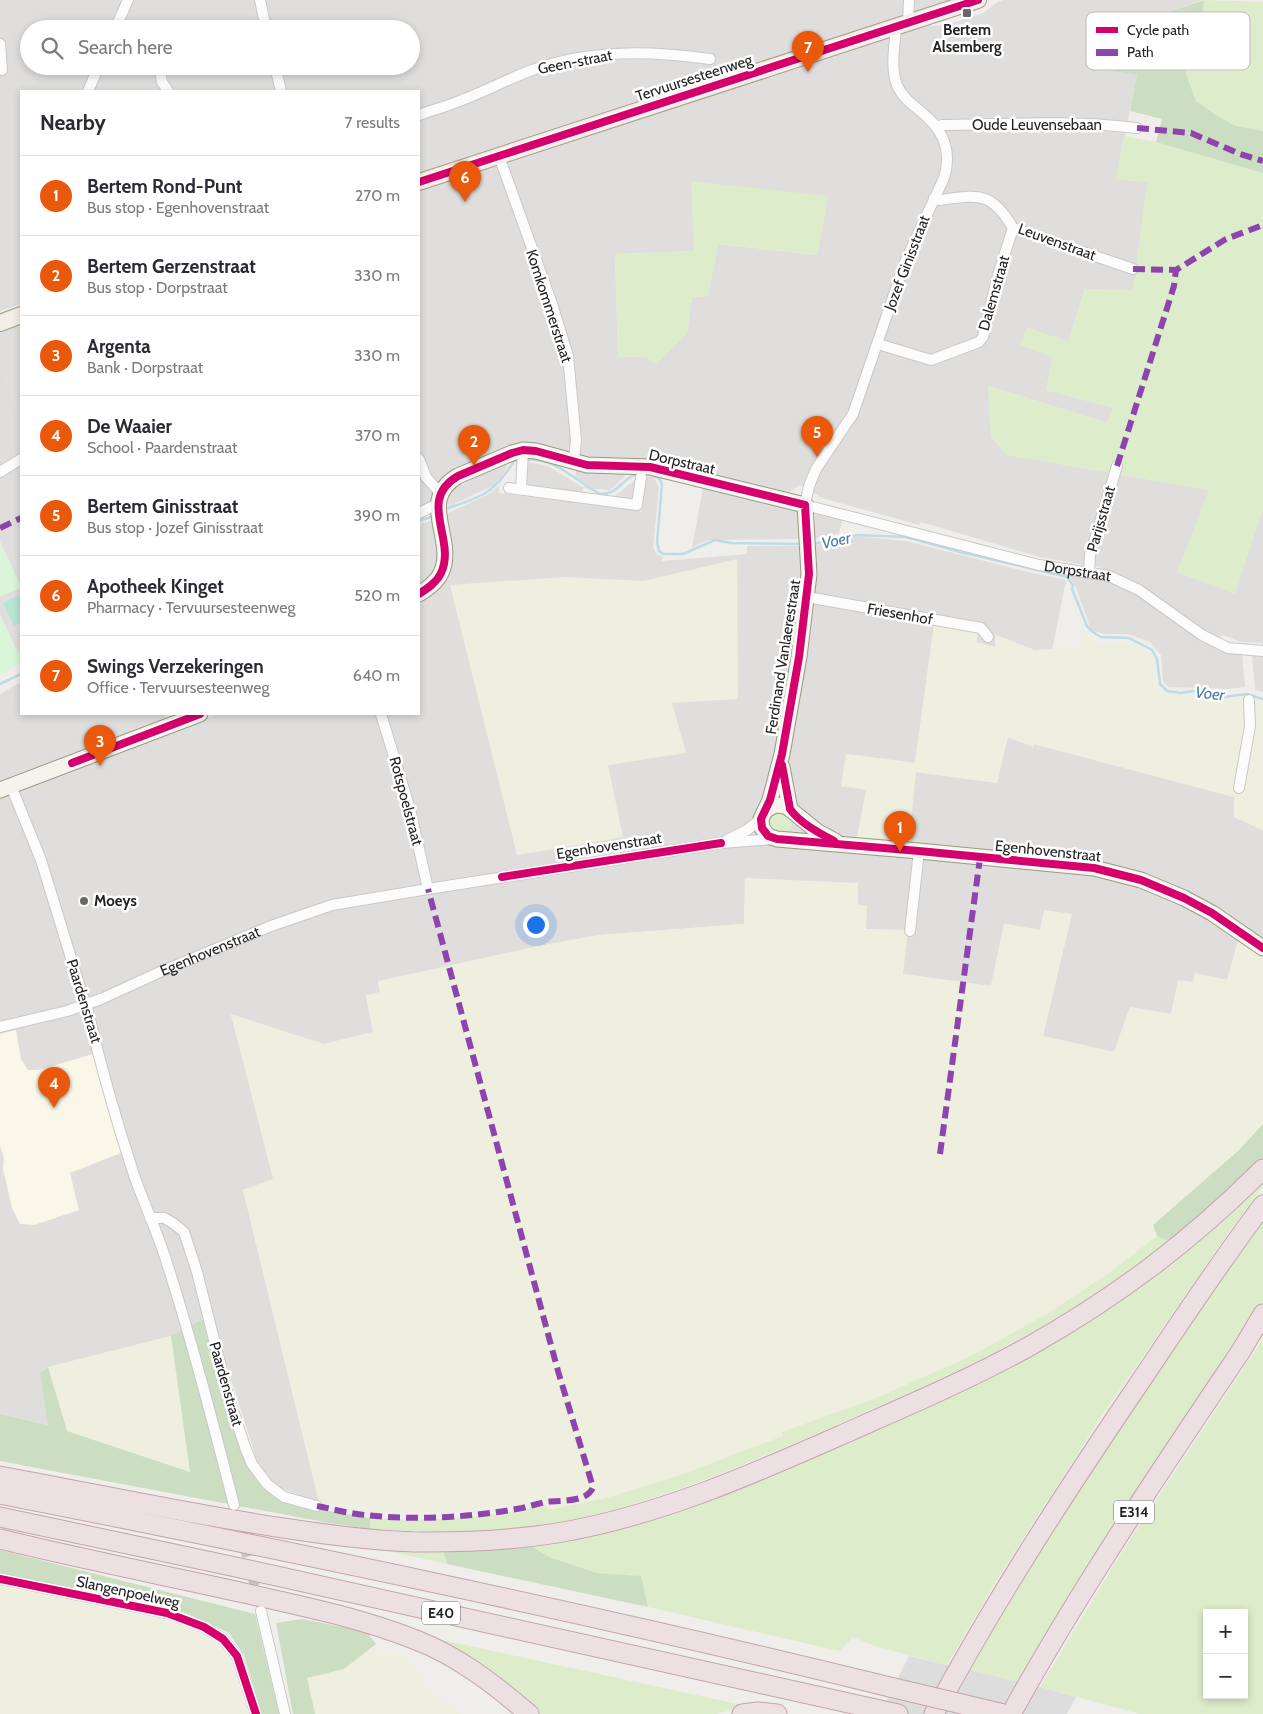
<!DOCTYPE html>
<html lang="en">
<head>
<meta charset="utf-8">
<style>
  :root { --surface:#fff; --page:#f7f7f7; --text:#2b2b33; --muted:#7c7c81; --line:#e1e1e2; --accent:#ea580c }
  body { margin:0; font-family:Cabin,sans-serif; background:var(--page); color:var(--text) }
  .controls { position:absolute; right:15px; bottom:15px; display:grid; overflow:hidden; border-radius:0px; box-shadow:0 2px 8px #0003 }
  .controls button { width:45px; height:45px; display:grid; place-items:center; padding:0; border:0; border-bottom:1px solid var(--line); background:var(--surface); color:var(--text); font:25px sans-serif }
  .you { position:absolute; left:535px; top:924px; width:18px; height:18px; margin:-12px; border:4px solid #fff; border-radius:50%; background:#1a73e8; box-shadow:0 0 0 8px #1a73e833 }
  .badge { display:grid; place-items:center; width:32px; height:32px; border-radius:50%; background:var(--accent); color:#fff; font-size:16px; font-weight:700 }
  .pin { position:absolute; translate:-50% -41px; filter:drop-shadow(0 1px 2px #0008) }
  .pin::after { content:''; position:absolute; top:26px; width:18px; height:15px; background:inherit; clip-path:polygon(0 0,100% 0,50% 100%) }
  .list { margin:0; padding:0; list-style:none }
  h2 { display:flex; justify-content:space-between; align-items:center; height:65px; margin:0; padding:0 20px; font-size:21px }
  h2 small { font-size:16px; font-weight:400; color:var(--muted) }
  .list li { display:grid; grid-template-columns:32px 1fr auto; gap:15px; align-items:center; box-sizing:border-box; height:80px; padding:0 20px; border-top:1px solid var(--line) }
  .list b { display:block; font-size:19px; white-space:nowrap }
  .list p { margin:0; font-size:16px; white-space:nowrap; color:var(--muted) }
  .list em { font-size:16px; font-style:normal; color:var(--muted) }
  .icon { flex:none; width:28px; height:28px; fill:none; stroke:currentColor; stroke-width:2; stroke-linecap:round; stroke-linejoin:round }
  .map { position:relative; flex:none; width:1263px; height:1714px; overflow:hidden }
  .search { position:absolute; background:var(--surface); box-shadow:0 2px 8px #0003; left:20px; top:20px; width:400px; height:55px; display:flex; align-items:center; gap:12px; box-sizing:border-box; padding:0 18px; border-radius:28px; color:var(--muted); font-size:19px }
  .panel { position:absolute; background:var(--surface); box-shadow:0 2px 8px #0003; left:20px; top:90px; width:400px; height:625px; border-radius:0px }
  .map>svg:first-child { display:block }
</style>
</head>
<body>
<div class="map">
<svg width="1263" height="1714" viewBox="0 0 1263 1714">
  <rect width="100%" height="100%" fill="#f0eeeb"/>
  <g fill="#dfdedc" fill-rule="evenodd">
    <path d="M0 0H953L419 175V91H21V304L0 311ZM29 29H411V66H29Z"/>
    <path d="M1004 0H1202L1162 14 1137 34 1100 36 1137 75 1116 179 1148 182 1133 291 1085 289 1068 342 1028 328 1020 345 1053 357 1046 390 1114 408 1107 423 989 386 990 426 992 438 1007 455 1210 490 1177 572 1235 593 1263 508V645L1261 643 1241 642 1223 635 1213 645 1231 653 1242 655 1245 687 1226 689 1169 687 1165 684 1163 680 1161 655 1150 642 1128 634H1104L1094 631 1090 627 1077 590 1069 575 1074 574 1098 579 1101 567 1096 566 1087 555 1084 565 1040 557 921 522 919 525 822 498 800 485 789 492 787 506 798 511 800 539 707 540 692 548 706 472 680 466 679 463 654 459 598 460 629 472 610 490 583 488 582 493 529 485 526 481 528 462 548 466 582 487H591L575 476 577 468 596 460 535 444 447 473 452 490 510 460 502 476 492 486 452 505 429 502 419 507 423 515 430 512 433 520 489 494 499 486V493L641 511 646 476 654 477 659 487 653 547 657 554 663 557 662 561 747 554V546H801V574L815 565 816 545 855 536 906 541 1020 570 1066 580 1044 692 996 635 995 647 976 642 978 632 934 625 915 763 847 754 916 772 997 783 1007 737 1033 746 1034 744 1234 797V817L1263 830V942L1244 929 1227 980 1195 974 1193 982 1171 1014 1130 1007 1114 1052 1043 1036 1071 914 1040 930 1004 924 991 986 903 974 866 929V906L858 905 745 878 744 924 599 935 539 946 378 982 380 993 366 996 373 1032 324 1044 231 1015 274 1179 243 1190 319 1502 280 1488 268 1478 257 1461 211 1315 171 1336 48 1367 40 1373 49 1425 0 1414V694L21 682V714H164L171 732 218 714H419V524L432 521 430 515 419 518V189L504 163 925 26 946 25 983 13 998 2ZM828 196 817 255 718 244 708 296 692 297 687 333 656 364 646 357H618L615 254 695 251Z"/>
    <path d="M21 321V587L0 541V329Z"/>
    <path d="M815 512 843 518 839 533 833 536 814 539Z"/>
    <path d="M21 587V655L18 653 0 615V597Z"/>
    <path d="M1252 655 1263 656V692L1255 690Z"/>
  </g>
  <path fill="#f8f7e8" d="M16 1030 21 1059 28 1070H38L93 1054 121 1153 70 1173 79 1210 34 1225 20 1224 12 1208 3 1169 4 1158 0 1146V1034Z"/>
  <g fill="#efefdf">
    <path d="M737 559 738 699 672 703 686 753 608 765 623 837 517 855 450 585 566 577 644 581Z"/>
    <path d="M934 625 978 632 976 643 995 647 996 635 1035 650 1080 647 1084 632 1090 639 1099 644H1128L1140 647 1149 654 1157 691 1171 696 1202 697 1215 701 1252 697 1263 704V830L1234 817V797L1034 744 1033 747 1008 737 997 783 916 772 909 842 857 837 866 790 841 786 846 754 915 763Z"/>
    <path d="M745 878 858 883V905L867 906 866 929 908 930 903 974 991 986 1004 924 1040 930 1044 910 1072 914 1043 1036 1114 1052 1130 1007 1171 1014 1178 980 1193 982 1195 973 1227 980 1238 940 1263 958V1124L1238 1151 1153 1224 1157 1236 1106 1275 1047 1314 967 1358 876 1398 783 1432V1436L675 1477 606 1498 547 1510 544 1498 513 1505 448 1511 389 1512 319 1502 243 1190 273 1179 231 1014 324 1044 373 1032 366 995 380 992 378 981 539 946 599 935 744 924Z"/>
    <path d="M171 1336 191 1472 67 1431 48 1367Z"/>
    <path d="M0 1585 169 1622 202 1634 227 1656 247 1714H0Z"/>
    <path d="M404 1653 428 1690 462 1714H315L307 1678 344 1669 362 1655Z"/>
  </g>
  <g fill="#ddeccb" fill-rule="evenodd">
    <path d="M1204 0 1263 2V131L1236 126 1214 114 1196 101 1188 80 1156 44V31L1177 23 1202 22Z"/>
    <path d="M1124 136 1156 142 1263 173V508L1235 594 1177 572 1209 490 1007 455 992 438 990 426 988 386 1107 423 1114 408 1046 390 1053 357 1020 345 1027 328 1068 341 1085 289 1133 290 1147 182 1116 179Z"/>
    <path d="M691 181 828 196 817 255 719 244 708 296 692 297 687 333 656 364 646 357H618L615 254 694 251Z"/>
    <path d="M780 809 792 819 791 828 784 833H776L769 827C767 816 771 815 780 809Z"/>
    <path d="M1263 1179V1186L1225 1238 1105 1411 1001 1573 947 1665 874 1646 853 1637 839 1651 648 1607 640 1576 597 1573 549 1557 529 1545 632 1522 975 1382Z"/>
    <path d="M1263 1214V1302L1022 1683 967 1670 1036 1553Z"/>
    <path d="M1157 1236 1169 1241C1130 1270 1092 1298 1050 1322 979 1364 903 1396 827 1429 742 1466 656 1503 565 1521 501 1533 435 1533 370 1529V1518C428 1522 489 1518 546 1505L547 1510 606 1498 675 1477 783 1436 782 1432 876 1398 967 1358 1047 1314 1106 1275Z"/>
    <path d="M1263 1339V1714H1140L1040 1687 1123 1550ZM1207 1613H1244V1695H1207Z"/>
    <path d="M360 1545 443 1549 447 1564Z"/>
    <path d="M433 1638 747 1706 716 1714H536Z"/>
  </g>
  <g fill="#cbdec1">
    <path d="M1204 0 1202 23H1177L1176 32 1156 31V44L1177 50 1196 101 1214 114 1236 126 1263 131V173L1156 142 1162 119 1130 111 1137 75 1105 69 1099 36 1137 34 1162 14Z"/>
    <path d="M1263 1124V1158L1223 1196 1169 1241 1157 1236 1153 1225 1238 1151Z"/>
    <path d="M211 1315 249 1466 271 1495 299 1506 370 1518V1529L329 1523 0 1461V1414L48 1425 40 1373 48 1367 67 1431 190 1472 171 1336Z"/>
    <path d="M529 1545 549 1557 597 1573 641 1576 648 1607 447 1564 443 1549Z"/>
    <path d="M0 1550 255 1614 279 1714H262L244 1655 229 1633 186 1613 0 1574Z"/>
    <path d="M302 1619 367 1632 376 1644 344 1669 307 1678 315 1714H293L276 1623Z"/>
  </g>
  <g fill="#daf5da">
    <path d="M0 541 21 587 0 597Z"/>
    <path d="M0 615 18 653 21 655V663L0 675Z"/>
  </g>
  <path fill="#b7e6d2" d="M21 594V623L14 626 3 603Z"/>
  <g fill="#e0dfde">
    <path d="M16 334 21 349V431L0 364V339Z"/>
    <path d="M637 478V505L609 501Z"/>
  </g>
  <path fill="#dedddd" d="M909 1656 1040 1687 1076 1697 1067 1714H880Z"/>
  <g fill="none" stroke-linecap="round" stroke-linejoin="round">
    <g stroke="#bfdbe3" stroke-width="2.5">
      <path d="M525 460C556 457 575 481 600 494 619 495 623 476 639 474"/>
      <path d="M652 475 659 478 662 484 657 542 659 551 663 554H683L715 540 731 543 802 544"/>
      <path d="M445 509C480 497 493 495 514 461H520"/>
      <path d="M419 521 431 517"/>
      <path d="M813 544 857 535 906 537 960 552 1067 577 1073 585 1072 589 1087 626 1093 632 1101 637 1129 638 1152 650 1157 659 1160 684 1167 691 1181 693 1193 691 1223 697 1247 694 1263 699"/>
      <path d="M0 684 21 674"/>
    </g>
    <path stroke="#c7c5c3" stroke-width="10" stroke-dasharray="10 5" stroke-linecap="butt" d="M237 1518 258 1598"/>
    <g stroke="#c9c8c7" stroke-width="12">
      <g id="street">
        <path d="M260 0 266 29"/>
        <path d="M908 23 909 0"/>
        <path id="s1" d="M896 27C895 45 890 67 897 85 903 100 917 107 928 118 946 134 951 156 944 178L905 262 853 414 816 469 809 486 805 505 1039 565 1109 576 1139 590 1202 635 1228 648 1263 651"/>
        <path d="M115 29 128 0"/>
        <path d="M0 44 2 70"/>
        <path d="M159 66 162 82 168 91"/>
        <path d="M275 66 281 91"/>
        <path d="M88 91 99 66"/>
        <path d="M419 115C433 110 448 106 462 100 486 91 508 79 532 70 589 49 651 51 710 59"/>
        <path d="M937 127 942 125C1007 124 1073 120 1137 128"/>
        <path d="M499 156 552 304 568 356 576 440 574 461"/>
        <path d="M934 198 940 200C979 195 991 191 1013 228L1133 269"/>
        <path d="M878 344 931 360 979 342 983 337 998 275 1013 228"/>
        <path d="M419 459 426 477 440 493"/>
        <path d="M0 472 21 459"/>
        <path d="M509 488 637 505 641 477"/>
        <path d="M521 489 523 450"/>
        <path d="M419 513 438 504"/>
        <path d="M1089 573 1090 555 1117 466"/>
        <path d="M807 597 981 628 988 637"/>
        <path d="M381 714 410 809 428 889"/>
        <path d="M11 786 41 860 82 994 87 1007C100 1064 116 1120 134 1175 144 1204 157 1231 166 1260 192 1341 213 1423 234 1505"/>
        <path d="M1239 788 1250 726 1249 700"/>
        <path d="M727 840 747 830 761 819"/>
        <path d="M910 931 919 851"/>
        <path id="s2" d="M0 1027 67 1011 101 999 160 972 271 926 332 905 428 889 721 843 774 839"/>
        <path d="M150 1218H164L173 1223 184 1232 197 1272 228 1395 245 1447 252 1464 267 1484 284 1497 317 1506"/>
        <path d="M0 1579 167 1613 204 1627 223 1639 237 1656 256 1714"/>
        <path d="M261 1611 285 1714"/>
      </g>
    </g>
    <g stroke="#999a82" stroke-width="17">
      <g id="secondary">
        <path d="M419 594C428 588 437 582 441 573 457 540 416 500 458 476L512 453 523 450 536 451 587 465 650 467 805 505 809 574 799 657 782 754 770 800 761 819 762 828 768 836 777 839 919 851 1094 868 1141 880 1184 898 1212 913 1263 948"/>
        <path d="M782 767 790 809"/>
        <path d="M0 790 200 714"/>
        <path d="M766 810 775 805 786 806 818 832 835 841"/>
      </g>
    </g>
    <g stroke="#a79c86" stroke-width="18">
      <g id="primary">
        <path d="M419 182 978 0"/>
        <path d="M0 323 21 315"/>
      </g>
    </g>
    <g stroke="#c5a2ac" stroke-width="21">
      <g id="highway">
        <path d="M0 1476C97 1494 193 1515 290 1529 336 1536 381 1542 427 1542 470 1542 514 1540 557 1533 659 1516 755 1473 848 1432 909 1405 970 1379 1028 1347 1117 1297 1191 1241 1263 1169"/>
        <path d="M0 1494C299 1553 598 1615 894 1688"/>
        <path d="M0 1517 231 1566 898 1714"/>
        <path d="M0 1539C81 1559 163 1575 244 1593 302 1606 361 1618 416 1640 458 1656 495 1685 529 1714"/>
        <path d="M742 1714 758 1712 777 1714"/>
        <path d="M934 1714C996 1598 1068 1488 1142 1379 1181 1321 1220 1262 1263 1205"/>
        <path d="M1011 1714C1080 1589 1161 1470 1241 1351L1263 1314"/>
      </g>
    </g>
    <use href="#street" stroke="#fdfcfc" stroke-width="10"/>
    <use href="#secondary" stroke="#f4f4ed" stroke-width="15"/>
    <use href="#primary" stroke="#f3ede7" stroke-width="16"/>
    <use href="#highway" stroke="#ece0e2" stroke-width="19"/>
    <g stroke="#c5a2ac" stroke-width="21" stroke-linecap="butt">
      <path id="highway-bridge" d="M894 1688 1004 1714"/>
    </g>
    <use href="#highway-bridge" stroke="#ece0e2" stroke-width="19"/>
    <g stroke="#8e44ad" stroke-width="6" stroke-dasharray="12 6" stroke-linecap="butt">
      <path d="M1137 128 1191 133 1240 154 1263 161"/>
      <path d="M1133 269 1176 270 1226 239 1263 225"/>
      <path d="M1117 466 1174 286 1176 270"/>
      <path d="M0 528 21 518"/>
      <path d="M940 1154 980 858"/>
      <path d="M317 1506C333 1509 350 1514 366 1515 416 1521 474 1517 522 1508 530 1506 537 1504 545 1502 559 1500 588 1503 593 1487L558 1371 428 889"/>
    </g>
    <g stroke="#fff" stroke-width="11">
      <g id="cycleway">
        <path d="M419 182 978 0"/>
        <path d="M419 594C428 588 437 582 441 573 457 540 416 500 458 476L512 453 523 450 536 451 587 465 650 467 805 505 809 574 799 657 782 754 770 800 761 819 762 828 768 836 777 839 919 851 1094 868 1141 880 1184 898 1212 913 1263 948"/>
        <path d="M72 763 200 714"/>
        <path d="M782 765 790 809C800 823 819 833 834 841"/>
        <path d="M502 877 721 843"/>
        <path d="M0 1579 167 1613 204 1627 223 1639 237 1656 256 1714"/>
      </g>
    </g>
    <use href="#cycleway" stroke="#d6006c" stroke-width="8"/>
  </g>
  <g fill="#6a6968" stroke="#fff" stroke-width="2">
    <rect x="962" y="8" width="10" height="10" rx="2.5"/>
    <circle cx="84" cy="901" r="5"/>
  </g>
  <g text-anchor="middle" stroke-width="5" stroke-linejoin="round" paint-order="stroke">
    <g fill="#fff" stroke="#646464" stroke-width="1">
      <rect x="1114" y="1500.5" width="40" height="23" rx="4"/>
      <rect x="422" y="1601.5" width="38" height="23" rx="4"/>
    </g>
    <g font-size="14" font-weight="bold" fill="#222">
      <text x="1134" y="1517">E314</text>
      <text x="441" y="1618">E40</text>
    </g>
    <g font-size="15" font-weight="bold" fill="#222" stroke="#fff">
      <text x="967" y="35">Bertem<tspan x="967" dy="17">Alsemberg</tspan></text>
      <text x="94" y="906" text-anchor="start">Moeys</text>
    </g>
    <g font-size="15" fill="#222" stroke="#fff">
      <text transform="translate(575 62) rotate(-11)" y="5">Geen-straat</text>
      <text transform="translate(694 78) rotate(-18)" y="5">Tervuursesteenweg</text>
      <text x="1037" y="130">Oude Leuvensebaan</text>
      <text transform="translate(1057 242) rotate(20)" y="5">Leuvenstraat</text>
      <text transform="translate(907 263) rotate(-69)" y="5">Jozef Ginisstraat</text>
      <text transform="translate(994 293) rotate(-74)" y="5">Dalemstraat</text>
      <text transform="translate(549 306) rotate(72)" y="5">Komkommerstraat</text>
      <text transform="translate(682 462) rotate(13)" y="5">Dorpstraat</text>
      <text transform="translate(1101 519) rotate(-74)" y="5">Parijsstraat</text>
      <text dy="5" stroke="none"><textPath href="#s1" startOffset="808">Dorpstraat</textPath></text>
      <text transform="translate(900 614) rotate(10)" y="5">Friesenhof</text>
      <text transform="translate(783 657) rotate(-81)" y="5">Ferdinand Vanlaerestraat</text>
      <text transform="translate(406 801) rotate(75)" y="5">Rotspoelstraat</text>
      <text transform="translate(609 846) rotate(-9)" y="5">Egenhovenstraat</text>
      <text transform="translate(1048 851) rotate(6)" y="5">Egenhovenstraat</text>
      <text dy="5" stroke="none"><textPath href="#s2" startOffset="224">Egenhovenstraat</textPath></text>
      <text transform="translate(84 1001) rotate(73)" y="5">Paardenstraat</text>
      <text transform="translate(226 1384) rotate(74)" y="5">Paardenstraat</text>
      <text transform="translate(128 1592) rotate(12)" y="5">Slangenpoelweg</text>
    </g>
    <g font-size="16" font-style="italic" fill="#4a7aab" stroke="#fff">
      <text transform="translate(836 540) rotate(-12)" y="6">Voer</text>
      <text transform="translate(1210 693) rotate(6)" y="6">Voer</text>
    </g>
  </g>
  <rect x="1086" y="12" width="164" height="58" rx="8" fill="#fff" stroke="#bdbdbd" stroke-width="1"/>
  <rect x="1096" y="27" width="22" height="6" fill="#d6006c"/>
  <rect x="1096" y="49" width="22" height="7" fill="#8e44ad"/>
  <g font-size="14" fill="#222">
    <text x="1127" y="35">Cycle path</text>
    <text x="1127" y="57">Path</text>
  </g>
</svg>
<div class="controls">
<button>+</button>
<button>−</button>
</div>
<div class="you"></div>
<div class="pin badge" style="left:900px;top:852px">1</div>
<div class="pin badge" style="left:474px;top:466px">2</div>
<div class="pin badge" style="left:100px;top:766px">3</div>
<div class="pin badge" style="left:54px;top:1108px">4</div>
<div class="pin badge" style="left:817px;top:457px">5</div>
<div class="pin badge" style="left:465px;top:202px">6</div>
<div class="pin badge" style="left:808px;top:72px">7</div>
<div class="search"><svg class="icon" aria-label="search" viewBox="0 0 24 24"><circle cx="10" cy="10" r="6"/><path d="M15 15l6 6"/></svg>Search here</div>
<section class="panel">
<h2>Nearby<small>7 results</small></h2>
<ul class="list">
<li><span class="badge">1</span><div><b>Bertem Rond-Punt</b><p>Bus stop · Egenhovenstraat</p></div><em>270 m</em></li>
<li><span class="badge">2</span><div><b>Bertem Gerzenstraat</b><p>Bus stop · Dorpstraat</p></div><em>330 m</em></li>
<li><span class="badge">3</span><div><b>Argenta</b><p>Bank · Dorpstraat</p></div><em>330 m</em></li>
<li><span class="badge">4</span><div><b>De Waaier</b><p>School · Paardenstraat</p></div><em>370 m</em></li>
<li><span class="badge">5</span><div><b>Bertem Ginisstraat</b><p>Bus stop · Jozef Ginisstraat</p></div><em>390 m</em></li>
<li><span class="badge">6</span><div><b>Apotheek Kinget</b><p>Pharmacy · Tervuursesteenweg</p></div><em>520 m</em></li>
<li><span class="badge">7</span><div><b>Swings Verzekeringen</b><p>Office · Tervuursesteenweg</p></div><em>640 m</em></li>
</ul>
</section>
</div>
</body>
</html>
